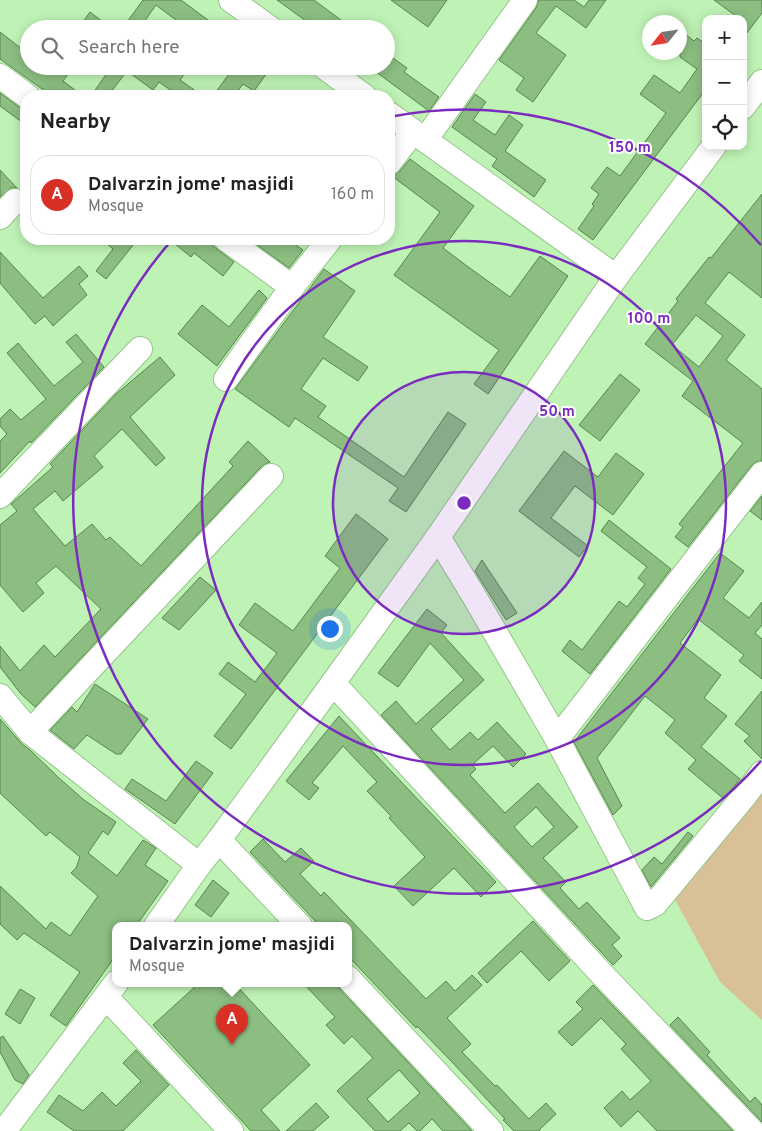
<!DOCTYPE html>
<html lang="en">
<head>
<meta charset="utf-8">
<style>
  :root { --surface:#fff; --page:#f2f2f2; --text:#222; --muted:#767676; --line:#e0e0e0; --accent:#d93025 }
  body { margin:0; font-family:Overpass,sans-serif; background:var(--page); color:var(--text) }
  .controls { position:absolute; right:15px; top:15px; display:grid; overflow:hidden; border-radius:10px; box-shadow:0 2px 12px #0003 }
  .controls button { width:45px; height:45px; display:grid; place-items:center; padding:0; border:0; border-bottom:1px solid var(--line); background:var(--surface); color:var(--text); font:25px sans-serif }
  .compass { position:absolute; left:642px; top:15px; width:45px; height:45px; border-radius:50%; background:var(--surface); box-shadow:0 2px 12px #0003; rotate:240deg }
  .you { position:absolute; left:329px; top:628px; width:18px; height:18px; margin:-12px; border:4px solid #fff; border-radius:50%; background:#1a73e8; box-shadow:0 0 0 8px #1a73e833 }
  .badge { display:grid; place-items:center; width:32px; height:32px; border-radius:50%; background:var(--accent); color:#fff; font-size:16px; font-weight:700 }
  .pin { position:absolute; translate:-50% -41px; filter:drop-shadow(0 1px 2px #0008) }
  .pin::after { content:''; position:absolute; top:26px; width:18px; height:15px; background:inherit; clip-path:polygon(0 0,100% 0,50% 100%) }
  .popup { position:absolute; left:112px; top:922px; width:240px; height:65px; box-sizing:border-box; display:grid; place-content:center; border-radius:10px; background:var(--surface); filter:drop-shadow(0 1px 4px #0005); font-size:16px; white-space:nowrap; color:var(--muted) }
  .popup b { font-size:19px; color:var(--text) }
  .popup::after { content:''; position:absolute; left:50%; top:100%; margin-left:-10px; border:10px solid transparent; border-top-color:var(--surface) }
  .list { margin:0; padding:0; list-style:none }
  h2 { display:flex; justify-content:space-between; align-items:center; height:65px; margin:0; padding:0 20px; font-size:21px }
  h2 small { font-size:16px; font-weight:400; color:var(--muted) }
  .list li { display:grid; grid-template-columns:32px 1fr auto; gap:15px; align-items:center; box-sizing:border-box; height:80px; margin:0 10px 10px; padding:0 10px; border:1px solid var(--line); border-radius:20px }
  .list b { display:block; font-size:19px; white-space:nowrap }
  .list p { margin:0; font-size:16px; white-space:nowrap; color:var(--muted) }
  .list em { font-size:16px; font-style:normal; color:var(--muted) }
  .icon { flex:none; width:28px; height:28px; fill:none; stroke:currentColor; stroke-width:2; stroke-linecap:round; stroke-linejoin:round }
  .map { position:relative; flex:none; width:762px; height:1131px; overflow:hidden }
  .search { position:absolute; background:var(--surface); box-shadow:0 2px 12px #0003; left:20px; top:20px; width:375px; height:55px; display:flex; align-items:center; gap:12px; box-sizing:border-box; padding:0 18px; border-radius:28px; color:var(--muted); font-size:19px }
  .panel { position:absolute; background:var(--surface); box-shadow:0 2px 12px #0003; left:20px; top:90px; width:375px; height:155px; border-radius:20px }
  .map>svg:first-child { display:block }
</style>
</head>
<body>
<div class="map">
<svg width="762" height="1131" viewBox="0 0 762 1131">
  <rect width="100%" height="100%" fill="#bff3b5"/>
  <path fill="#d8c097" d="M762 788V1020L720 982 673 896Z"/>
  <g fill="#8cbe82" stroke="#56854c" fill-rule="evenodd">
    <path d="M143 0H181L220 29H188L156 5 139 29H122Z"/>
    <path d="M277 0H314L353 29H317Z"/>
    <path d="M391 0H447L428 27Z"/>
    <path d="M539 0H574L584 7 589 0H606L586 28 556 6 536 33 566 55 533 102 516 90 524 78 499 60 536 8Z"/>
    <path d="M714 0H762V13L743 38V19H740Z"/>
    <path d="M90 12 112 29H78Z"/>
    <path d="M680 30 694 41 697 38 706 44V89L593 240 578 229 594 206 592 204 599 194 591 188 607 167 620 176 666 113 640 94 654 75 680 93 697 69 680 57Z"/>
    <path d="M0 32 22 49 21 51 29 56V66H74L63 81 83 96H52L0 59Z"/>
    <path d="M386 53 407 68 404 72 439 97 429 111 368 66H386Z"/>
    <path d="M112 66H190L180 80 203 96H179L159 82 153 90 127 71 108 96H91Z"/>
    <path d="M238 66H272L254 91 243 84 234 96H213L229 74 232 75Z"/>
    <path d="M0 93 19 107 26 110V125L0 106Z"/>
    <path d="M475 94 486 102 473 120 495 135 509 115 523 125 505 151 546 180 534 197 492 166 497 159 452 127Z"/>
    <path d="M410 159 474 206 443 248 467 266 510 297 540 256 568 276 488 394 474 384 499 350 394 275 440 212 392 176 400 171Z"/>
    <path d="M0 170 17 188H11L0 197Z"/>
    <path d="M762 194V298L729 272 705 303 745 335 726 360 762 389V461L756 462 751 466 688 547 675 537 683 527 679 524 743 443 682 396 693 381 645 344 678 301 676 299 709 257 711 258ZM696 315 723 336 699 367 672 345Z"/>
    <path d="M101 239H138L106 279 96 271 113 249Z"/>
    <path d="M169 239H205L218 250 234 262 223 276 194 253 191 257Z"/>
    <path d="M249 239H287L303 250 289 268Z"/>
    <path d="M0 252 43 298 79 266 88 276 79 284 87 295 53 326 45 316 35 324 0 283Z"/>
    <path d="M324 269 355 291 323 337 368 367 358 381 323 358 301 389 326 406 318 417 404 477 448 412 466 424 406 512 389 501 398 488 295 418 289 427 235 389Z"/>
    <path d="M259 290 267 298 217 366 178 334 202 305 229 327Z"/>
    <path d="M76 334 104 367 31 443 30 441 0 473V441L7 434 0 426V419L10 409 21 420 46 399 7 353 18 343 54 386 83 362 66 342Z"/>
    <path d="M160 357 175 375 130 417 165 458 156 466 122 429 94 456 103 467 63 501 55 491 33 509 65 546 92 524 106 540 110 537 141 566 233 466 229 462 248 441 270 462 267 463 261 467 35 707 21 694 0 667V646L20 671 44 645 55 657 101 609 56 566 36 583 44 593 23 612 0 585V525L17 511 11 504 53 467 50 464 116 394Z"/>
    <path d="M620 374 640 390 600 441 579 425Z"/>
    <path d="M564 451 598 477 616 453 644 474 613 515 575 486 551 518 588 546 579 557 519 511Z"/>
    <path d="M762 496V520L750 511Z"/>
    <path d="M356 514 388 539 231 749 214 736 246 694 219 674 228 662 255 682 277 653 239 625 255 603 293 631 340 568 325 556Z"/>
    <path d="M609 520 671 569 590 674 562 651 570 640 582 650 619 601 627 607 645 584 638 578 647 567 601 531Z"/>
    <path d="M720 553 744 571 723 598 749 618 762 602V625L755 633 762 639V679L739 661 744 655 698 619 680 643 721 675 704 698 727 716 701 747 740 779 724 799 688 769 696 760 665 733 675 720 645 696 597 758 622 806 613 815 574 742Z"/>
    <path d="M482 560 517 613 506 620 475 571Z"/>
    <path d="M200 577 216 590 179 630 162 618Z"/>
    <path d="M427 609 447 625 441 633 484 680 431 729 450 750 470 732 478 740 497 722 526 754 513 767 493 746 472 765 476 769 470 775 505 813 538 783 578 827 543 858 566 882 560 888 579 909 587 902 620 938 612 945 622 956 613 965 381 715 396 701 416 724 464 680 430 643 398 687 378 673ZM536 807 554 827 532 847 514 827Z"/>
    <path d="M95 684 148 719 121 754H116L87 735 74 749 50 730 72 707 77 712Z"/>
    <path d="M762 691V759L744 741 750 736 735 724Z"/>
    <path d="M339 716 496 882 481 897 454 868 413 906 394 886 425 857 389 818 391 816 367 791 377 782 343 746 312 783 319 788 309 800 286 781Z"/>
    <path d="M0 719 23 745 29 749 59 778 84 800 116 822 108 835 103 831 88 853 117 876 143 840 156 848 145 865 168 881 136 926H116V955L66 1026 50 1015 80 972 24 933 17 940 0 924V886L46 929 51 922 70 936 98 896 71 873 76 868 80 857 50 832 46 836 0 793Z"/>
    <path d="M196 761 213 773 175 824 125 789 132 779 166 801Z"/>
    <path d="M688 832 693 836 651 887 642 870 654 857 662 864Z"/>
    <path d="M263 839 285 862 301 848 314 861 300 874 321 896 324 892 426 999 446 981 455 991 472 975 482 985 447 1018 471 1044 462 1052 495 1086 497 1085 529 1119 546 1103 556 1114 539 1130 540 1131H514L503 1120 505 1119 452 1062 417 1026 416 1028 348 956V926H320L250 852Z"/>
    <path d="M213 880 229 893 211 917 195 905Z"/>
    <path d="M533 921 570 961 549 981 521 951 487 983 478 973Z"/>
    <path d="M198 984H235L310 1065 261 1110 280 1131H251L153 1025Z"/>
    <path d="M304 984H336L338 987 472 1131H443L432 1119 420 1131H417L409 1123 400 1131H375L337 1091 373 1058 352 1036 344 1044 326 1025 335 1017ZM399 1070 420 1093 388 1122 367 1099Z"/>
    <path d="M593 985 641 1035 733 1131H657L638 1111 621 1127 604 1108 622 1091 630 1100 651 1081 621 1049 626 1044 601 1018 572 1046 558 1032 583 1009 576 1002Z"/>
    <path d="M20 989 35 998 20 1024 5 1014Z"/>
    <path d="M678 1017 710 1052 707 1055 750 1102 755 1097 762 1105V1122L670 1025Z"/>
    <path d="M3 1036 29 1075 23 1084 15 1080 0 1052V1038Z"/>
    <path d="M136 1050 169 1085 123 1131H74L47 1112 59 1095 83 1111 102 1092 116 1106 141 1081 123 1063Z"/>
    <path d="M316 1103 329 1117 313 1131H286Z"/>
  </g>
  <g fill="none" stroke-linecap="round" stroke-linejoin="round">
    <g stroke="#94c58a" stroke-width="26">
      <g id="minor">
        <path d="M231 0 271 29"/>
        <path d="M323 66 364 96"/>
        <path d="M0 76 27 96"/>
        <path d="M743 107 762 82"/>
        <path d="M389 114 616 277"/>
        <path d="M425 140 525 0"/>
        <path d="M389 163 413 132"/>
        <path d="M0 217 15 201"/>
        <path d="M226 239 292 287"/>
        <path d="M226 379 292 287 330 239"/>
        <path d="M0 496 140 349"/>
        <path d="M438 537 474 596 557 739 647 908 655 904 746 794 762 773"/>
        <path d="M333 683 598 970 752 1131"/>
        <path d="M0 696 30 732 199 865"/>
        <path d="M30 732 271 476"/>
        <path d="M557 739 762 474"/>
        <path d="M219 840 300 926"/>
        <path d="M156 926 199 865 219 840 333 683 438 537 616 277 714 146"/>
        <path d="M348 978 491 1131"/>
        <path d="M106 997 231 1131"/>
        <path d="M4 1131 116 983"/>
      </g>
    </g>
    <use href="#minor" stroke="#fff" stroke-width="24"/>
  </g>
  <circle cx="464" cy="503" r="131" fill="#7b2cbf" fill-opacity=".12"/>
  <g fill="none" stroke="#7b2cbf" stroke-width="2.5">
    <circle cx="464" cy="503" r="131"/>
    <circle cx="464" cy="503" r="262"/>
    <path d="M761 761A393 393 0 1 1 172 240M389 117A393 393 0 0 1 761 245"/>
  </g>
  <circle cx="464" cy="503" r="8" fill="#7b2cbf" stroke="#fff" stroke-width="2.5"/>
  <g font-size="15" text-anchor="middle" font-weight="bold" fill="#7b2cbf" stroke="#fff" stroke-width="4" stroke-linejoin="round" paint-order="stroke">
    <text x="630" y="152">150 m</text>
    <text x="649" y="323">100 m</text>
    <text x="557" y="416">50 m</text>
  </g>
</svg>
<div class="controls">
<button>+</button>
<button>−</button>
<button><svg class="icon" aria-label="locate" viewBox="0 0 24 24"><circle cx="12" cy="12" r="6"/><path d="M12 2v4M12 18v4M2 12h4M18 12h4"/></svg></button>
</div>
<svg class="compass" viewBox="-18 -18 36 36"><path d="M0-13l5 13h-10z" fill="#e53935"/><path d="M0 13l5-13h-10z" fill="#767676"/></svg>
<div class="you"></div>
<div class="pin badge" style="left:232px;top:1045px">A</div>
<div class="popup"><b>Dalvarzin jome' masjidi</b>Mosque</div>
<div class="search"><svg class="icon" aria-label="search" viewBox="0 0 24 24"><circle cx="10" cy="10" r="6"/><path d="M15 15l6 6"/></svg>Search here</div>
<section class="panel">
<h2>Nearby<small></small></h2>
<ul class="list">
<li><span class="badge">A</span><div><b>Dalvarzin jome' masjidi</b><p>Mosque</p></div><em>160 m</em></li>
</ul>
</section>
</div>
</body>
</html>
